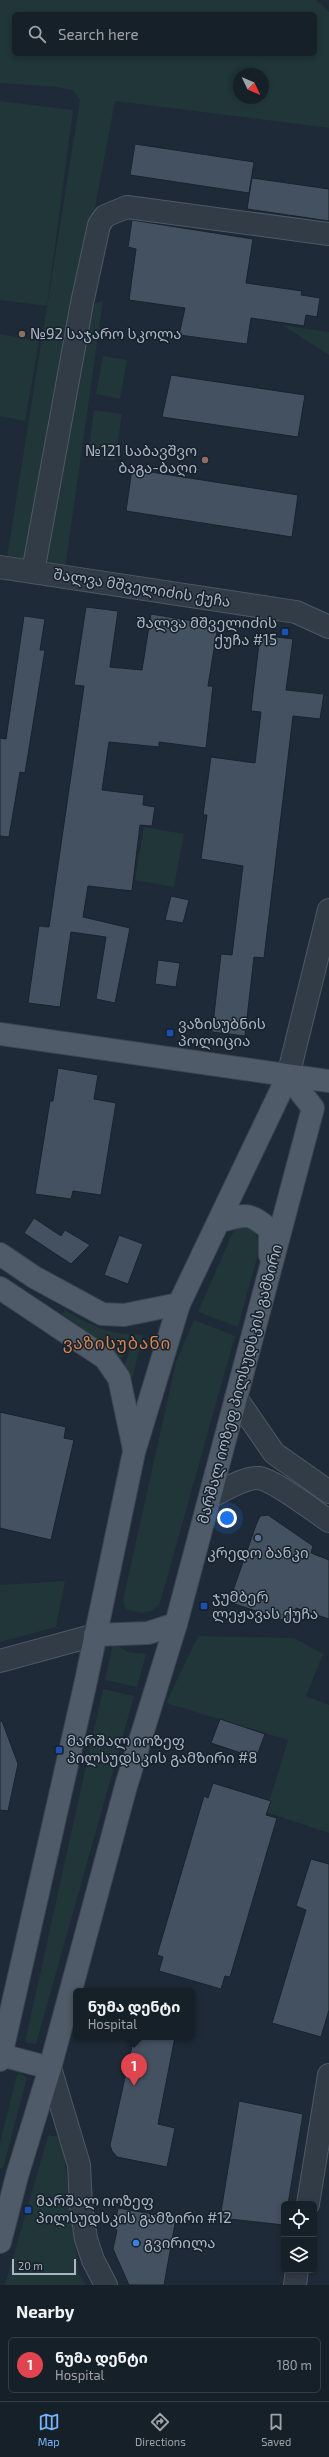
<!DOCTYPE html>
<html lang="en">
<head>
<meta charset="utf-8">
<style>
  :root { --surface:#162029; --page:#1f2831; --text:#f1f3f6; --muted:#9ea3a8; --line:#353e46; --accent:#78b3fd }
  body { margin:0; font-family:"Exo 2","Noto Sans Georgian",sans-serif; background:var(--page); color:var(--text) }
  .controls { position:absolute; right:12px; bottom:12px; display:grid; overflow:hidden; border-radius:6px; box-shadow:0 2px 6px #0003 }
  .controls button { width:36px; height:36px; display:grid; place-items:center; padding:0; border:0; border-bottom:1px solid var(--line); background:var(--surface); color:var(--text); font:20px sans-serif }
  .compass { position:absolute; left:233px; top:68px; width:36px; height:36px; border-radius:50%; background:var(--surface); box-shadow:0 2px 6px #0003; rotate:134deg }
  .scale { position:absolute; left:12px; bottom:10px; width:64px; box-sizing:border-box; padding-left:4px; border:2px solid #abb6c4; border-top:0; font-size:11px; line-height:14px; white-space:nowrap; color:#abb6c4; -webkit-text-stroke:3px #17212b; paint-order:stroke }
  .you { position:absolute; left:227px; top:1518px; width:14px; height:14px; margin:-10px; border:3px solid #fff; border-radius:50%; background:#1a73e8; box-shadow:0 0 0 6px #1a73e833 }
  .badge { display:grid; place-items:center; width:26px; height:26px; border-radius:50%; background:var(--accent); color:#fff; font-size:13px; font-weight:700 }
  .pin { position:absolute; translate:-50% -33px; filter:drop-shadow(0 1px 2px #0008) }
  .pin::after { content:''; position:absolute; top:21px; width:14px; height:12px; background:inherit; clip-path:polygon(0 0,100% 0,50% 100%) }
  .popup { position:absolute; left:73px; top:1988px; width:122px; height:52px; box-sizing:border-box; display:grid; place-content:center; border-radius:6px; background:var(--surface); filter:drop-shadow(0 1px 3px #0005); font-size:13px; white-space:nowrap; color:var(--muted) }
  .popup b { font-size:15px; color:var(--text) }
  .popup::after { content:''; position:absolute; left:50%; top:100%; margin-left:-8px; border:8px solid transparent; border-top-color:var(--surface) }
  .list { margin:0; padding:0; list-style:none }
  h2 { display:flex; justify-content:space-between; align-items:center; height:52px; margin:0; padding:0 16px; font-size:17px }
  h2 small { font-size:13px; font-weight:400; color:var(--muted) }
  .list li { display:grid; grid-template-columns:26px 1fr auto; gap:12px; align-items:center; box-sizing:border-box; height:56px; margin:0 8px 8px; padding:0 8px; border:1px solid var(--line); border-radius:6px }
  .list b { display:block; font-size:15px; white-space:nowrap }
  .list p { margin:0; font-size:13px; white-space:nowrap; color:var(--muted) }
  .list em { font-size:13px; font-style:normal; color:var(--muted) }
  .icon { flex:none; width:22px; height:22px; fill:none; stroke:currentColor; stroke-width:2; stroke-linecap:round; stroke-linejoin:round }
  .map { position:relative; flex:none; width:329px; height:2285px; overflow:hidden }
  .search { position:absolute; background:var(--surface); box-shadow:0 2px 6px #0003; left:12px; right:12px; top:12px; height:44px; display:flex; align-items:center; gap:10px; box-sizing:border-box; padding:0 14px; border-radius:6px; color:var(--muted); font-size:15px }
  .sheet { height:116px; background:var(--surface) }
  nav { display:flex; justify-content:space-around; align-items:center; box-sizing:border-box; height:56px; border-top:1px solid var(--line); background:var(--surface); font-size:11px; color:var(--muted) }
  nav a { display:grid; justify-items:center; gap:2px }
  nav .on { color:var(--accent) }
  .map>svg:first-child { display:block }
</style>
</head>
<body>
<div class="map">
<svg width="329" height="2285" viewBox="0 0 329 2285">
  <rect width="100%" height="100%" fill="#1e2a37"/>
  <g fill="#203638" fill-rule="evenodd">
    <path d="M0 0H317L329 12V128L115 101 29 561 7 557 80 100 74 91 57 87 0 83ZM14 14H315V54H14ZM239 74H263V98H239Z"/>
    <path d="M0 101 73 110 47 306 0 300Z"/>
    <path d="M103 300 65 569 57 568 42 556 90 306Z"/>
    <path d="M282 325 329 332V355Z"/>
    <path d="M0 334 39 341 25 421 0 416Z"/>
    <path d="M103 356 127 360 120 399 96 394Z"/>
    <path d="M94 410 122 414 115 460 88 456Z"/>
    <path d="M144 827 184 834 174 887 135 880Z"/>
    <path d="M246 1227 252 1228 261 1243 238 1327 198 1312 232 1234 237 1228Z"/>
    <path d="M65 1310C86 1323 105 1333 130 1334L120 1365 96 1339 62 1314Z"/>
    <path d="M194 1320 235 1336 160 1603 152 1611 141 1613 126 1609 123 1600 176 1362Z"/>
    <path d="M135 1334 143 1335 131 1384 123 1370Z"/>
    <path d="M65 1581 56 1627 0 1642V1585Z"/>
    <path d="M198 1636 294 1638 323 1654 306 1696 329 1705V1833L266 1812 288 1740 166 1703Z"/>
    <path d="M113 1643 128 1652 146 1654 137 1687 105 1680Z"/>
    <path d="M103 1689 134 1696 36 2044 25 2042Z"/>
    <path d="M20 2073 27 2078 3 2168H0V2142L17 2075Z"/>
    <path d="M48 2136H60L63 2146 79 2274 86 2285H5Z"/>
  </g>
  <g fill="#445161" stroke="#19232d">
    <path d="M135 144 254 162 249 193 130 175Z"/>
    <path d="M252 178 329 189V221L247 209Z"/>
    <path d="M132 220 253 239 246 283 302 291 301 295 320 298 317 317 306 315 304 326 251 318 247 344 179 335 185 308 129 300 136 249 128 247Z"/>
    <path d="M171 375 305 395 298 437 162 417Z"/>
    <path d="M132 469 298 495 292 537 126 511Z"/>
    <path d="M86 607 118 611 110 667 142 670 151 614 218 625 208 686H213L206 748 159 742V747L109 742 102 790 144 795 143 805 155 807 152 826 140 825 132 891 88 886 83 917 130 928 115 1003 96 999 106 937 71 932 60 1007 28 1003 39 926 49 927 84 686 74 685Z"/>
    <path d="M24 616 45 619 40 650H45L25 773 20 772 9 837 0 836V738L6 739Z"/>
    <path d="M260 635 293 639 286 690 324 694 320 719 293 716 264 958 254 957 245 1036 212 1032 221 954 232 955 243 866 201 859 207 815H203L211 757 255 763 261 712 251 711Z"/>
    <path d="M171 896 189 900 183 923 165 920Z"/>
    <path d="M158 960 180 963 176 987 155 984Z"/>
    <path d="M58 1068 98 1075 94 1099 116 1103 101 1195 73 1191 71 1199 35 1194 50 1101H53Z"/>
    <path d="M34 1218 61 1236 65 1230 90 1245 71 1264 24 1233Z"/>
    <path d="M119 1235 143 1244 128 1284 104 1275Z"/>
    <path d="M0 1412 66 1427 64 1438 74 1440 51 1540 0 1528Z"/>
    <path d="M268 1515 313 1546 311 1553 329 1560V1619L296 1608 292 1623 229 1602 256 1525 260 1516Z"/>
    <path d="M220 1719 265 1734 256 1758 211 1743Z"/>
    <path d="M0 1721H2L18 1764 8 1811 0 1810Z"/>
    <path d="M213 1783 271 1801 266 1815 277 1818 230 1977 225 1976 221 1989 159 1971 163 1957 157 1955 204 1796 208 1798Z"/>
    <path d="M311 1859 329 1864V2010L321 2037 272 2023 306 1910 296 1906Z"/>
    <path d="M134 2037H175L158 2124 175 2128 167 2167 117 2157 112 2151 110 2145Z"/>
    <path d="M239 2101 303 2114 288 2204H284V2225L220 2218Z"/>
    <path d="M118 2208 176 2218 164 2285H129L113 2249 117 2230 114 2229Z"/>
  </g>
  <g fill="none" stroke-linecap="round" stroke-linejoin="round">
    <g stroke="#4f5965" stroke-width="24">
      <g id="minor">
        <path d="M0 567 296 612 329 627"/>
        <path d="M33 572 82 303 99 225 105 216 127 207 329 234"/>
        <path d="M288 1076 329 910"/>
        <path d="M236 1398 274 1453 329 1492"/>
        <path d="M210 1497C224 1491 243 1477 259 1478 274 1480 314 1511 329 1521"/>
        <path d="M0 1661 95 1635"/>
        <path d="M50 2068 79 2165 81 2206 86 2239 93 2260 106 2285"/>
        <path d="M308 2204 329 2075"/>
        <path d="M295 2285 297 2270"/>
      </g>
    </g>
    <g stroke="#3b4551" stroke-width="24">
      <g id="major">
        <path d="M0 1034 329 1081"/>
        <path d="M221 1221C246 1214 250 1212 270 1230V1255"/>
        <path d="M0 1254 34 1277 102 1314 124 1315 179 1304"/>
        <path d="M0 1288 105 1358 119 1378 134 1449"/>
        <path d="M95 1635 148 1633 176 1624"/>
        <path d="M1 2055 50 2068"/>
        <path d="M0 2060 86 1681 134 1452 179 1304 288 1076"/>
        <path d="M0 2242 17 2176 50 2068 126 1786 176 1624 313 1108 288 1076"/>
      </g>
    </g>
    <use href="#minor" stroke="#323c47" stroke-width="22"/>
    <use href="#major" stroke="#4f5b68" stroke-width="22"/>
  </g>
  <g fill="#8d6e63" stroke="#17212b" stroke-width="1.5">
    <circle cx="22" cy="334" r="4"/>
    <circle cx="205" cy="460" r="4"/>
  </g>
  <g fill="#1a4fb4" stroke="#17212b" stroke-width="1.5">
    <rect x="281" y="628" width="8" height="8" rx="2"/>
    <rect x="166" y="1029" width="8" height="8" rx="2"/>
    <rect x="200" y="1602" width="8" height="8" rx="2"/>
    <rect x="55" y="1746" width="8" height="8" rx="2"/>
    <rect x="24" y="2206" width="8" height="8" rx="2"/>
  </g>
  <circle fill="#5c6f8a" stroke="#17212b" stroke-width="1.5" cx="258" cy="1538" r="4"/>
  <circle fill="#3f7fe0" stroke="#17212b" stroke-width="1.5" cx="136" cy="2243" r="4"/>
  <g text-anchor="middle" stroke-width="3" stroke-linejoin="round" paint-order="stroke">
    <g font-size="15" fill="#abb6c4" stroke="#17212b" text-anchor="start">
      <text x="30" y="339">№92 საჯარო სკოლა</text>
      <text x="197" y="456" text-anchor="end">№121 საბავშვო<tspan x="197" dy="17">ბაგა-ბაღი</tspan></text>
      <text x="277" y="628" text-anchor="end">შალვა მშველიძის<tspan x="277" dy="17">ქუჩა #15</tspan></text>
      <text x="178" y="1029">ვაზისუბნის<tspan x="178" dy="17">პოლიცია</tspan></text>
      <text x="258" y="1558" text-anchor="middle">კრედო ბანკი</text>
      <text x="212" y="1602">ჯუმბერ<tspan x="212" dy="17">ლეჟავას ქუჩა</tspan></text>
      <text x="67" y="1746">მარშალ იოზეფ<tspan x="67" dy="17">პილსუდსკის გამზირი #8</tspan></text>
      <text x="36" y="2206">მარშალ იოზეფ<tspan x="36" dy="17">პილსუდსკის გამზირი #12</tspan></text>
      <text x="144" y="2248">გვირილა</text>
    </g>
    <g font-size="15" fill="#abb6c4" stroke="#17212b">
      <text transform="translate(142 588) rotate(9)" y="5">შალვა მშველიძის ქუჩა</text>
      <text transform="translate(240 1384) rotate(-75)" y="5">მარშალ იოზეფ პილსუდსკის გამზირი</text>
    </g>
    <g font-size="17" letter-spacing="1" fill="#d88553" stroke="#17212b">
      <text x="117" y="1349">ვაზისუბანი</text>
    </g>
  </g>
</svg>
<div class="controls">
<button><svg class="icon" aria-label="locate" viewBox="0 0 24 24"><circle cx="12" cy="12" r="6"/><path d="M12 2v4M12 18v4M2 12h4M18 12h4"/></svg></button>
<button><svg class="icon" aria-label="layers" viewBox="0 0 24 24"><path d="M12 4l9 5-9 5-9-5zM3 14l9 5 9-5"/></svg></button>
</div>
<svg class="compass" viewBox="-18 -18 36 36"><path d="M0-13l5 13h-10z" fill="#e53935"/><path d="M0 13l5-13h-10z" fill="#9ea3a8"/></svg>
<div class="scale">20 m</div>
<div class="you"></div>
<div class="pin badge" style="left:134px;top:2086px;background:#e0444e">1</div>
<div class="popup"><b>ნუმა დენტი</b>Hospital</div>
<div class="search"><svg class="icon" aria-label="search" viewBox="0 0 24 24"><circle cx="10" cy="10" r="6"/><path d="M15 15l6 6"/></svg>Search here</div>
</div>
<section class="sheet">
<h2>Nearby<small></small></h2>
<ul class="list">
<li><span class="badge" style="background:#e0444e">1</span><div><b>ნუმა დენტი</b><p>Hospital</p></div><em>180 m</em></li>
</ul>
</section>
<nav>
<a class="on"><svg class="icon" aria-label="map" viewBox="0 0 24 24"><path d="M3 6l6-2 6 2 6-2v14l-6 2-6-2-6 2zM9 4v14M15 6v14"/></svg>Map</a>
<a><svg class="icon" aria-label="directions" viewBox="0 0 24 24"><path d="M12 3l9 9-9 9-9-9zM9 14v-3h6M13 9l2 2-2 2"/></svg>Directions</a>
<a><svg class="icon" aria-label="saved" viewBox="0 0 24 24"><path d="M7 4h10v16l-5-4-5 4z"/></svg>Saved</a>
</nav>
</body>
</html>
